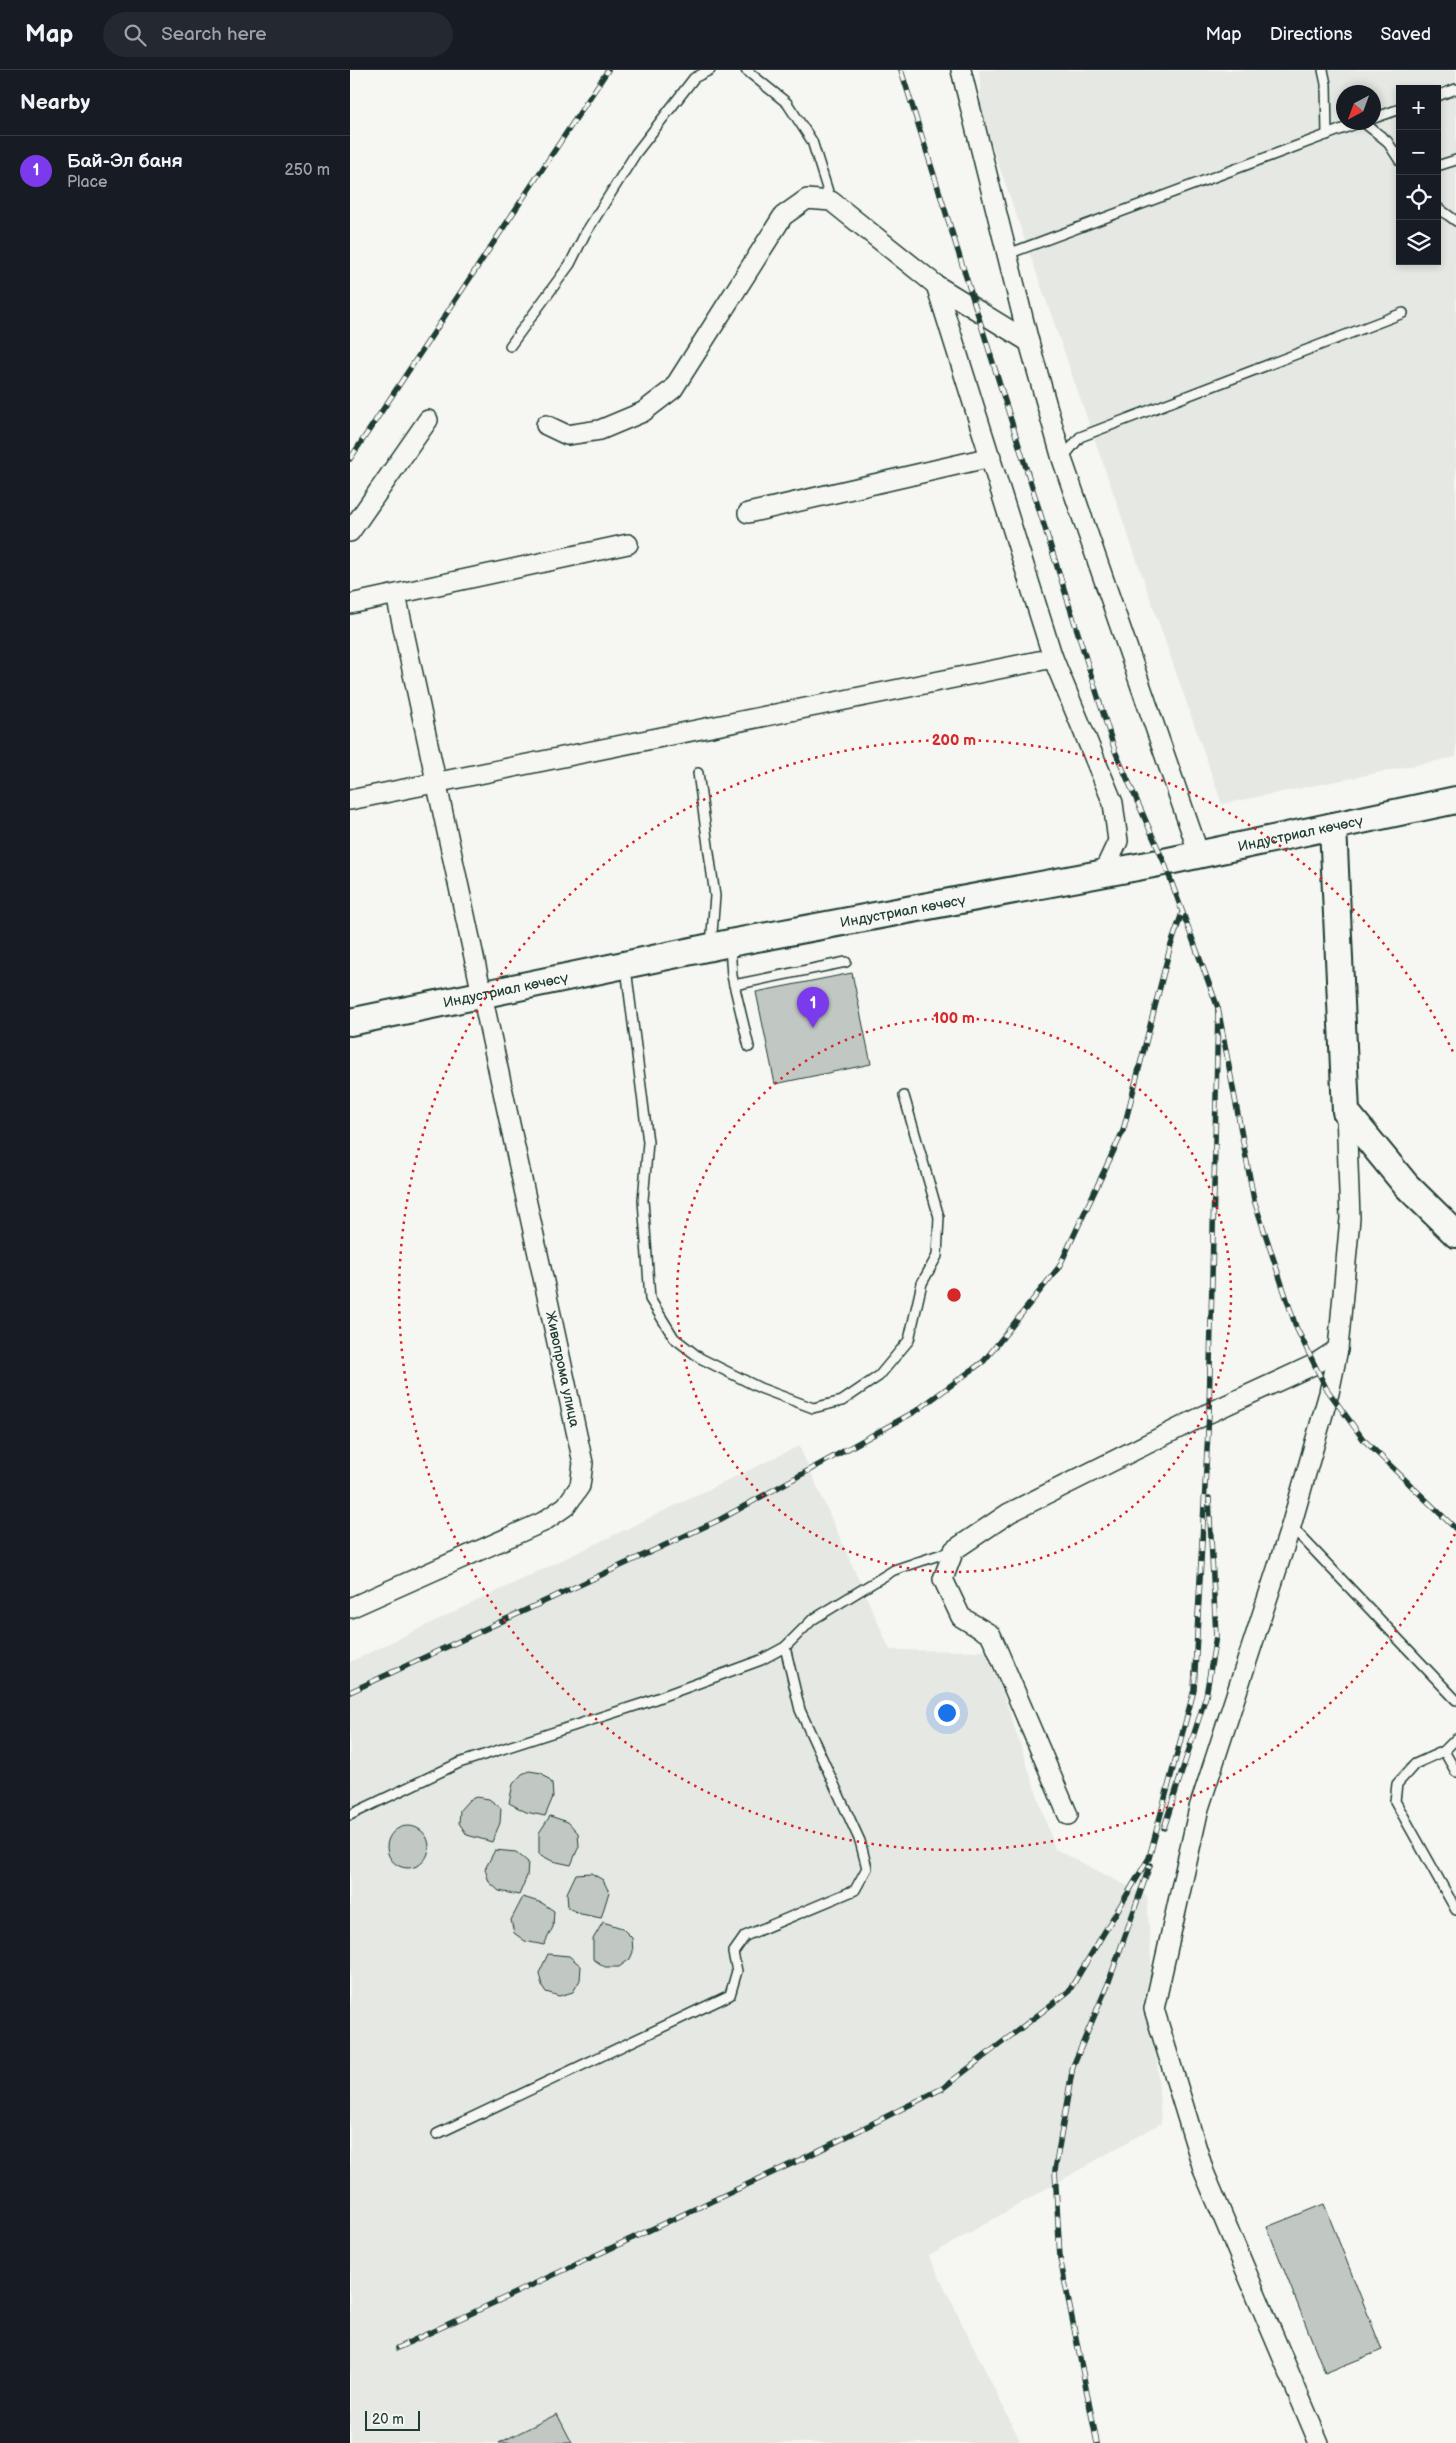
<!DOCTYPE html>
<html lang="en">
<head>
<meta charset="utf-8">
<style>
  :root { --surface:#171b24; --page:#242831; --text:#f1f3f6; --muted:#9ea1a6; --line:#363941; --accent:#7c3aed }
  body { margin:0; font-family:"Balsamiq Sans",sans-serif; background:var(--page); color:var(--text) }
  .controls { position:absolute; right:15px; top:15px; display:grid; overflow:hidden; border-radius:0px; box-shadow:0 2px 8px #0003 }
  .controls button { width:45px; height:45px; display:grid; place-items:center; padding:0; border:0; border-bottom:1px solid var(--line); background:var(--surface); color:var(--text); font:25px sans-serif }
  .compass { position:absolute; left:986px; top:15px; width:45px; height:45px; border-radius:50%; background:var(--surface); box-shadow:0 2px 8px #0003; rotate:221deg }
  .scale { position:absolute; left:15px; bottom:12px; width:55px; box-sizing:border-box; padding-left:5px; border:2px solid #1f3d34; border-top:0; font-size:14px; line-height:18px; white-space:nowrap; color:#1f3d34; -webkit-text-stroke:4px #f6f6f2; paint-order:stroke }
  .you { position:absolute; left:596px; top:1642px; width:18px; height:18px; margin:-12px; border:4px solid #fff; border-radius:50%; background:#1a73e8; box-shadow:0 0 0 8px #1a73e833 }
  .badge { display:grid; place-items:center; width:32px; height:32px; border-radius:50%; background:var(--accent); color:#fff; font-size:16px; font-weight:700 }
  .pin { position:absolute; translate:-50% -41px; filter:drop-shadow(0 1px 2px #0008) }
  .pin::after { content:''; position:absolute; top:26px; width:18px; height:15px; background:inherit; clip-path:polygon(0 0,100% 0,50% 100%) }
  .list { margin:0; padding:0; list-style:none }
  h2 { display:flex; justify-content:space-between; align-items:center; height:65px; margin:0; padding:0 20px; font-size:21px }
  h2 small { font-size:16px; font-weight:400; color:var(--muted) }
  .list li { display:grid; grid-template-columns:32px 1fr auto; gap:15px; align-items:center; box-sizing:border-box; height:70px; padding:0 20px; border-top:1px solid var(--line) }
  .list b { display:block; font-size:19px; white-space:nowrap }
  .list p { margin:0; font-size:16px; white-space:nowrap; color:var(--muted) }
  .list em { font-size:16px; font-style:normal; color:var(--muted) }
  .icon { flex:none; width:28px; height:28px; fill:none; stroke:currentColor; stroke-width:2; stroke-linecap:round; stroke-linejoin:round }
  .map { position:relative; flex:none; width:1106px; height:2373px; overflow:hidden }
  header { display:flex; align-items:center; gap:30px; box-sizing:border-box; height:70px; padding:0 25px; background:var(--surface); border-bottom:1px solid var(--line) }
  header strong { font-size:24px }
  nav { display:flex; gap:28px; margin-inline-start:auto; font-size:18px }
  .search { width:350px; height:45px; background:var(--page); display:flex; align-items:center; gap:12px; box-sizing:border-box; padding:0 18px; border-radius:28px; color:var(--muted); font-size:19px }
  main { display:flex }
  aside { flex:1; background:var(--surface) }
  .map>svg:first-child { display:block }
</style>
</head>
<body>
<header>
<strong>Map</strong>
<div class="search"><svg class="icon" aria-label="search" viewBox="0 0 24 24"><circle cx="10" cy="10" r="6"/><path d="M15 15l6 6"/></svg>Search here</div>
<nav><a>Map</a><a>Directions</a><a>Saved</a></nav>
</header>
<main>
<aside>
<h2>Nearby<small></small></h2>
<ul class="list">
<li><span class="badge">1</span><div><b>Бай-Эл баня</b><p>Place</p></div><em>250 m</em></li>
</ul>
</aside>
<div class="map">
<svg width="1106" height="2373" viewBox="0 0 1106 2373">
  <rect width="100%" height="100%" fill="#f6f6f2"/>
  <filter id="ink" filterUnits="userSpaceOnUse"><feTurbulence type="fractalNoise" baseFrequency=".02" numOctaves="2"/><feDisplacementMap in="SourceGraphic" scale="10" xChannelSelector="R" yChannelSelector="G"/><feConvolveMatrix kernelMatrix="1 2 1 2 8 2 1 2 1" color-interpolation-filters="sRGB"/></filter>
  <g filter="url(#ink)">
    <g fill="#e6e8e4" fill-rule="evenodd">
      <path d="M629 0H1106V687L872 734 632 47ZM1050 19H1087V191H1050ZM994 22H1024V52H994Z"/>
      <path d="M449 1376 540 1580 639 1581 705 1779 797 1826 811 2053 579 2186 671 2373H0V1592Z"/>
    </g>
    <g fill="#c1c8c3" stroke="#1f3d34">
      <path d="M502 903 521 994 425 1014 406 922Z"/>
      <path d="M179 1701 192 1703 202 1713 203 1727 195 1746 176 1742 159 1733 163 1714 172 1704Z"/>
      <path d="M126 1727 139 1729 151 1738 150 1753 142 1772 117 1765 109 1753 110 1740 119 1730Z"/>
      <path d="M200 1746 218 1752 228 1763 229 1776 221 1795 202 1791 189 1784V1763Z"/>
      <circle cx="58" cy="1777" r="21"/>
      <path d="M145 1780 166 1782 178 1792 177 1806 169 1825 149 1821 139 1812 135 1799Z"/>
      <path d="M241 1803 253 1810 259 1822 251 1848 231 1844 218 1838 217 1823 226 1804Z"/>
      <path d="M173 1827 192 1833 204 1841 203 1857 194 1875 175 1871 164 1863 161 1850Z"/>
      <path d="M253 1852 272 1858 282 1868 283 1882 280 1889 269 1897H255L243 1889V1869Z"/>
      <path d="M198 1884 219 1886 231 1896 230 1910 223 1922 209 1926 196 1922 192 1916 189 1903Z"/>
      <path d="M974 2134 1032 2280 975 2303 917 2157Z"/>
      <path d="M207 2344 222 2373H149Z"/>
    </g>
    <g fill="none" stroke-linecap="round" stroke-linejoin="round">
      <g stroke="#1f3d34" stroke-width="12">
        <g id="lane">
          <path d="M396 0 437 33 462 71 481 131"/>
          <path d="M973 0 976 14 977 65"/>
          <path d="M1087 26 1106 19"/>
          <path d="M1024 48 1050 39"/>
          <path d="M1013 52 1037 71 1050 91"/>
          <path d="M1087 96 1106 90"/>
          <path d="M1087 137 1106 151"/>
          <path d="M658 184 1011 52"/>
          <path d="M160 276 220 194 235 164 286 83 344 8 360 0"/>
          <path d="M712 389 730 367 1053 243"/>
          <path d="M348 703 365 826 361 875"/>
          <path d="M380 876 382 906 399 977"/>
          <path d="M276 898 298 1072 293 1130 300 1229 324 1268 350 1288 410 1318 463 1338 492 1331 529 1306 559 1270 572 1213 587 1186 589 1147 554 1026"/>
          <path d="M384 915 496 892"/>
          <path d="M941 1456 1106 1630"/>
          <path d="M1106 1669 1094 1681 1065 1694 1047 1714 1045 1731 1106 1840"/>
          <path d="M1094 1681 1106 1702"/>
          <path d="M0 1745 109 1693 294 1633 411 1590 435 1577 462 1550 544 1500 604 1480"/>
          <path d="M87 2064 380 1925 387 1901 383 1883 395 1866 505 1820 517 1798 510 1771 450 1640 435 1577"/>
        </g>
      </g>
      <g stroke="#1f3d34" stroke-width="22">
        <g id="street">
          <path d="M611 0 679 272 712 389 849 784"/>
          <path d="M586 215 703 588 763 733 768 771 753 803"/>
          <path d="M196 355 217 365 250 360 293 342 323 319 433 146 457 129 481 131 586 215 679 272"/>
          <path d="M398 443 641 387"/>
          <path d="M0 462 78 350"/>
          <path d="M0 534 278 474"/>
          <path d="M0 730 703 588"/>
          <path d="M0 1538 193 1452 216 1436 230 1416 233 1393 46 525"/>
          <path d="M718 1745 641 1565 611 1547 593 1509 604 1480 659 1443 859 1343 963 1295 988 1279"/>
          <path d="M969 2373 854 2102 804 1939 849 1738 941 1456 979 1323 988 1279 1000 1148 996 1042"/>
        </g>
      </g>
      <g stroke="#1f3d34" stroke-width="30">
        <g id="secondary">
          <path d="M983 756 996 1042 1056 1115 1106 1164"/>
          <path id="s1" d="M0 952 380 873 814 792 1106 730"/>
        </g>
      </g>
      <use href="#lane" stroke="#f6f6f2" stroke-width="9"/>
      <use href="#street" stroke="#f6f6f2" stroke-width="19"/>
      <use href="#secondary" stroke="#f6f6f2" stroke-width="26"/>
      <g stroke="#1f3d34" stroke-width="5.5">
        <g id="rail">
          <path d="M551 0 765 681 814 792 868 938 904 1130 946 1257 976 1318 1013 1369 1106 1459"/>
          <path d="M0 389 258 0"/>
          <path d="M0 1622 371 1449 566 1341 634 1291 709 1197 773 1061 820 878 832 843"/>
          <path d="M814 1758 856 1626 866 1566 859 1428"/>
          <path d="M47 2278 454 2088 593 2018 719 1921 799 1788 844 1620 859 1343 868 938"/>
          <path d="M747 2373 710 2188 705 2100 723 1996 758 1914 800 1795"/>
        </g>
      </g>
      <use href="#rail" stroke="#f6f6f2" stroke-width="4" stroke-dasharray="11" stroke-linecap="butt"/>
    </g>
  </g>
  <g fill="none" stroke="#d62828" stroke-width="2.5" stroke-dasharray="2.5 5">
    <circle cx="604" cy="1225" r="277"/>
    <path d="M1105 1464A555 555 0 1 1 1105 986"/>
  </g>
  <g text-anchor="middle" stroke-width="4" stroke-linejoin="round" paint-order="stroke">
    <g font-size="14" fill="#1f3d34" stroke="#f6f6f2">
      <text dy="5" stroke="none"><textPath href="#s1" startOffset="969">Индустриал көчөсү</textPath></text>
      <text dy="5" stroke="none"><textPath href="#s1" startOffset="564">Индустриал көчөсү</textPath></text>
      <text dy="5" stroke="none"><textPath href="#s1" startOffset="159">Индустриал көчөсү</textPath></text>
      <text transform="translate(213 1299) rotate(78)" y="5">Живопрома улица</text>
    </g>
  </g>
  <circle cx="604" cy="1225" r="8" fill="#d62828" stroke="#f6f6f2" stroke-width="2.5"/>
  <g font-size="15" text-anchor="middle" font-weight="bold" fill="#d62828" stroke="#f6f6f2" stroke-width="4" stroke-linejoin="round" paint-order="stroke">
    <text x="604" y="675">200 m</text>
    <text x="604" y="953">100 m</text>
  </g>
</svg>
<div class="controls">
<button>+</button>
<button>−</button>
<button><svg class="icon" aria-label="locate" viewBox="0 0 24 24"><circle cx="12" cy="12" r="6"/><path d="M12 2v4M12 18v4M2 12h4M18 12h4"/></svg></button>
<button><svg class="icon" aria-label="layers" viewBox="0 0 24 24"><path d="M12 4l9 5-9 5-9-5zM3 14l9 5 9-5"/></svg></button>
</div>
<svg class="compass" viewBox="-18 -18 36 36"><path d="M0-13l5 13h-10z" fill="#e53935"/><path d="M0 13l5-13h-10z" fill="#9ea1a6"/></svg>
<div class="scale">20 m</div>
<div class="you"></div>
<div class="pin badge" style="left:463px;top:958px">1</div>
</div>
</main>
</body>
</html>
